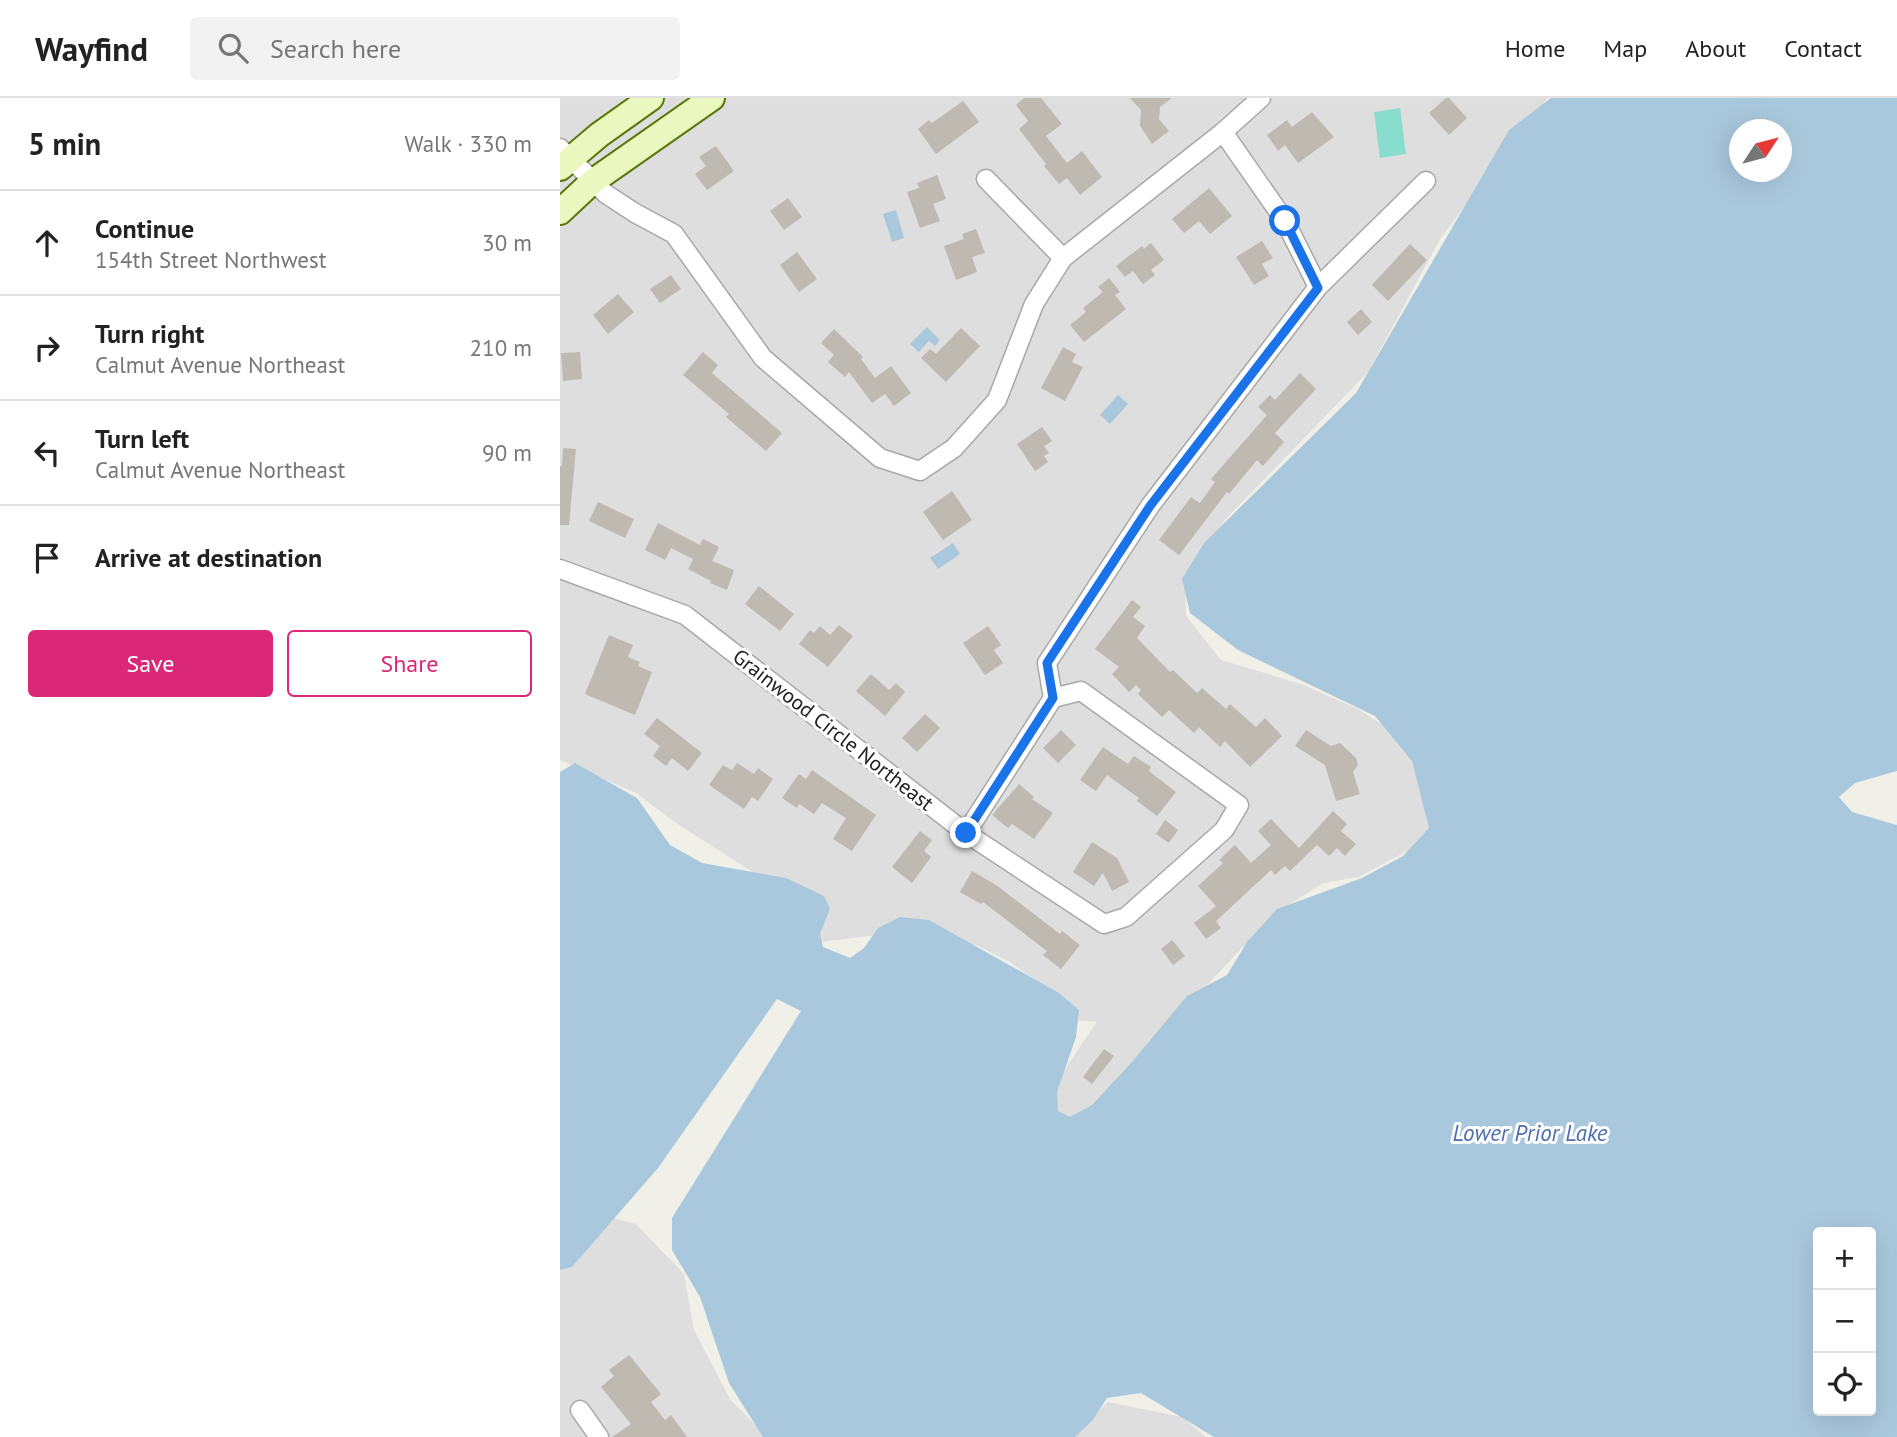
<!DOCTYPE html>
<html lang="en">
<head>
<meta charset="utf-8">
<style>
  :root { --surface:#fff; --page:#f2f2f2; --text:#222; --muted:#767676; --line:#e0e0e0; --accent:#db2777 }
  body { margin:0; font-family:"PT Sans",sans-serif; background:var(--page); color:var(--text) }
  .controls { position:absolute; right:21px; bottom:21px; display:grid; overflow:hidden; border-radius:7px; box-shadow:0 7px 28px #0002 }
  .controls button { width:63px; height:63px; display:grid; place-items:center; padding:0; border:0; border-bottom:2px solid var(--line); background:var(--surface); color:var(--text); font:35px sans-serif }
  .compass { position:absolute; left:1169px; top:21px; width:63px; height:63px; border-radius:50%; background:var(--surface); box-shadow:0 7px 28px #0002; rotate:54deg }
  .stop { position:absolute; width:21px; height:21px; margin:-16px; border:5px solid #1a73e8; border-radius:50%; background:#fff }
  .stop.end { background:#1a73e8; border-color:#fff; box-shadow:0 2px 7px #0008 }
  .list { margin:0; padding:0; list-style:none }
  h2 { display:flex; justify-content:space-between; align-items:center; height:91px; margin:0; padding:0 28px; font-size:30px }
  h2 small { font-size:23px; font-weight:400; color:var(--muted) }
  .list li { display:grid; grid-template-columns:46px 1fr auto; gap:21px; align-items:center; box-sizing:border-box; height:105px; padding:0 28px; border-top:2px solid var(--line) }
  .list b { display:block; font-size:26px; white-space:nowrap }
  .list p { margin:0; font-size:23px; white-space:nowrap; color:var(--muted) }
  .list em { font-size:23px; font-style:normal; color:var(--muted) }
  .actions { display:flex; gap:14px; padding:21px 28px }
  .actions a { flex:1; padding:16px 0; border:2px solid var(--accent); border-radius:7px; text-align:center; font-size:24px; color:var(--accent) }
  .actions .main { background:var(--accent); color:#fff }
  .icon { flex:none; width:38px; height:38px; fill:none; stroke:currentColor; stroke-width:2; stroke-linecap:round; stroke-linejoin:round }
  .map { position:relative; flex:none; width:1337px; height:1339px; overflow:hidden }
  header { display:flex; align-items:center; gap:42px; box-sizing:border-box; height:98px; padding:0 35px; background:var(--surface); border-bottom:2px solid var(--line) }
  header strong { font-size:33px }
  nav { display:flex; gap:38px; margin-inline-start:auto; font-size:24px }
  .search { width:490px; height:63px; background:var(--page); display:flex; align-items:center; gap:18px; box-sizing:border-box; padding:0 24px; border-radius:7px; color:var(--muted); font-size:26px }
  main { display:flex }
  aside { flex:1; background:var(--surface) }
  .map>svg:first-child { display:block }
</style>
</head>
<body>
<header>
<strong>Wayfind</strong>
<div class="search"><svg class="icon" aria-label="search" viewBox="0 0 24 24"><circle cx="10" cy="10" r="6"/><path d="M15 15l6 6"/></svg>Search here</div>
<nav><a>Home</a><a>Map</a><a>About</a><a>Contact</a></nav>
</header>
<main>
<aside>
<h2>5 min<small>Walk · 330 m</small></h2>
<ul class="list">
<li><svg class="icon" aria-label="ahead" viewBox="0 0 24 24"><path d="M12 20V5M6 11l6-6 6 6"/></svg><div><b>Continue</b><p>154th Street Northwest</p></div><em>30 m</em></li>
<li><svg class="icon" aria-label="right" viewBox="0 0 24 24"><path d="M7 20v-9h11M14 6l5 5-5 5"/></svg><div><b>Turn right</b><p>Calmut Avenue Northeast</p></div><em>210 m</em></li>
<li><svg class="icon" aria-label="left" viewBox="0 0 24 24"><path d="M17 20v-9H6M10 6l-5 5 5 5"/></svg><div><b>Turn left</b><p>Calmut Avenue Northeast</p></div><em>90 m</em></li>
<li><svg class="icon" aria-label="arrive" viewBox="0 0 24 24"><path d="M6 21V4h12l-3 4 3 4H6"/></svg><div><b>Arrive at destination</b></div></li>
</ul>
<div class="actions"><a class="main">Save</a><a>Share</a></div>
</aside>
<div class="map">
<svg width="1337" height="1339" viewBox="0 0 1337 1339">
  <rect width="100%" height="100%" fill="#f1f0e8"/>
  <g fill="#dfdede">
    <path d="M0 0H988L882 138 808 274 665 422 625 476 626 518 661 562 741 586 796 610 841 638 875 706 877 737 799 779 763 785 713 817 635 900 540 1018 496 1022 492 990 537 924 492 920 487 890 448 863 416 847 363 844 325 836 253 845 202 780 116 725 76 695 0 662Z"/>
    <path d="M41 1117 76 1126 124 1176 134 1232 170 1301 207 1339H0V1153Z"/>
    <path d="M548 1304 622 1319 646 1339H508Z"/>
  </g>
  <path fill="#89ddcd" d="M840 10 846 56 820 60 814 14Z"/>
  <g fill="#aac8dd" fill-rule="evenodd">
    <path d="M991 0H1337V673L1295 685 1279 699 1292 714 1337 727V1339H654L581 1295 547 1300 532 1323 515 1339H203L169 1285 140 1199 112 1152V1120L241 913 217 901 98 1070 12 1169 0 1172V674L15 665 77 700 110 747 142 765 226 780 264 798 270 811 260 836 263 849 290 860 304 850 318 830 340 819 369 822 499 895 519 912 516 939 497 994 498 1013 510 1019 532 1007 572 964 627 898 667 877 687 844 717 811 802 780 843 758 869 730 852 663 815 618 678 552 630 515 622 481 644 445 796 295 949 32ZM1180 32H1222V74H1180ZM1258 1134H1311V1313H1258Z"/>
    <path d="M336 112 344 140 332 144 323 116Z"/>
    <path d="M367 229 380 242 375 248 369 243 359 254 350 246Z"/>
    <path d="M558 297 568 306 550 326 540 317Z"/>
    <path d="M393 445 400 456 378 471 370 460Z"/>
  </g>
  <g fill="#beb9b1">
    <path d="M464 0H481L502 26 486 38 507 65 522 53 542 79 520 97 507 80 499 86 484 68 486 66 459 31 468 23 456 7Z"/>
    <path d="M570 0H612L600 9 599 21 609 33 592 46 580 28 581 12Z"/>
    <path d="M886 0H889L907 20 889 37 869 15Z"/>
    <path d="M403 3 419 24 376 56 358 31 369 22 372 25Z"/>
    <path d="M752 14 774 39 738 65 725 47 718 53 707 37 727 22 732 29Z"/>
    <path d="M156 48 174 73 147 92 135 76 146 68 139 59Z"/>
    <path d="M377 77 386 101 373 106 380 123 360 130 347 94 359 90 357 85Z"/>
    <path d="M649 90 672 118 650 136 639 123 624 135 612 121Z"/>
    <path d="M228 100 242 119 224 132 210 113Z"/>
    <path d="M416 131 425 155 412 159 417 174 396 182 384 148 404 141 402 136Z"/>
    <path d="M702 143 713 160 702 166 709 178 694 187 676 159Z"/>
    <path d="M591 145 604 162 591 172 595 177 583 186 573 173 565 179 556 168 582 148 584 151Z"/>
    <path d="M850 146 867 162 828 203 812 187Z"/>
    <path d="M237 154 257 181 239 194 220 167Z"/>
    <path d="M111 177 121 191 100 205 90 191Z"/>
    <path d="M549 180 560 194 555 197 566 211 524 244 510 227 526 214 523 210 543 194 538 189Z"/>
    <path d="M58 196 74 214 48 236 33 217Z"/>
    <path d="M801 211 812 224 798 237 787 224Z"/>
    <path d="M401 230 420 248 386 284 361 260 370 251 376 256Z"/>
    <path d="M274 231 303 259 301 261 315 280 331 268 351 295 334 308 325 296 312 305 289 274 285 279 268 264 274 257 261 245Z"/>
    <path d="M503 249 516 256 512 264 523 269 505 303 481 290Z"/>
    <path d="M20 254 22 281 3 283 1 255Z"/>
    <path d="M143 254 158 267 152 275 222 335 206 353 166 319 169 316 123 277Z"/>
    <path d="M740 275 756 291 715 335 724 344 703 368 697 362 669 396 667 394 619 457 599 442 631 399 640 405 655 384 651 381 707 317 698 309 710 297 715 302Z"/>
    <path d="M482 329 492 343 484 348 489 355 484 358 488 364 475 373 457 346Z"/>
    <path d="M3 350 16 351 9 427H0V368H2Z"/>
    <path d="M392 393 412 422 383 442 363 414Z"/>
    <path d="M38 404 74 421 65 440 29 423Z"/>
    <path d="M98 425 140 447 143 441 159 449 152 463 174 472 167 492 150 485 151 483 128 471 133 461 111 450 105 462 85 452Z"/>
    <path d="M199 488 234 516 220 533 185 506Z"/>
    <path d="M572 502 581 509 573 519 585 528 577 540 610 574 613 572 637 595 642 590 666 611 670 606 696 629 705 620 722 638 690 669 665 643 660 649 639 629 634 635 609 612 602 619 578 596 581 592 576 587 569 594 552 576 559 569 535 551Z"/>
    <path d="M279 527 293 538 268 569 239 546 250 532 254 535 260 528 270 537Z"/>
    <path d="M428 528 441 547 434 552 443 565 425 577 403 545Z"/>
    <path d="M49 537 73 547 68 559 80 564 78 568 92 574 75 617 25 596Z"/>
    <path d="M311 576 329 592 336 585 345 594 325 618 296 593Z"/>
    <path d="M365 616 380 630 357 654 342 640Z"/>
    <path d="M97 620 142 655 128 673 112 660 106 668 93 658 100 648 84 636Z"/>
    <path d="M501 632 516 647 498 665 483 650Z"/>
    <path d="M746 632 771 648 780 645 796 660 798 667 793 674 800 696 776 703 765 667 735 648Z"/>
    <path d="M543 649 568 666 574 658 591 669 589 673 616 694 597 718 577 703 579 700 547 677 536 693 520 682Z"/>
    <path d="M177 665 194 676 198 670 213 681 198 703 192 699 184 711 149 687 163 667 172 672Z"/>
    <path d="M252 672 316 717 292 753 273 741 286 720 262 705 254 716 239 706 237 710 222 700 239 676 246 681Z"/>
    <path d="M459 686 474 699 472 701 493 715 474 741 452 726 448 730 432 717Z"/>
    <path d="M773 713 787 726 781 733 796 746 785 758 777 750 769 758 757 747 730 773 725 768 715 777 711 772 656 823 661 830 646 841 634 825 656 808 638 788 663 765 659 762 675 747 691 765 711 747 698 733 711 721 739 750Z"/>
    <path d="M605 722 618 732 609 745 596 736Z"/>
    <path d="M360 733 372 742 364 753 371 759 352 785 332 769Z"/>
    <path d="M532 744 557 760 569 784 552 793 543 775 534 788 513 774Z"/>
    <path d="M412 773 436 787 500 836 502 833 520 847 501 871 483 857 487 853 423 804 421 806 400 794Z"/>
    <path d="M612 842 625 858 613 867 601 851Z"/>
    <path d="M544 951 554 958 532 986 523 979Z"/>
    <path d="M69 1257 101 1296 91 1304 105 1322 111 1317 127 1339H52L71 1326 41 1289 54 1278 49 1272Z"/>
  </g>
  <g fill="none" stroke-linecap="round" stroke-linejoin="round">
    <g stroke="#a8a8a8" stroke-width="21">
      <g id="street">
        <path d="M663 34 725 123 758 189"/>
        <path d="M0 50 46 96 75 115 114 136 203 260 320 360 360 373 394 350 437 302 474 206 503 160 663 34 701 0"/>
        <path d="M426 81 503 160"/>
        <path d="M0 471 125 517 406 735 544 826 566 819 664 732 679 707 521 593 493 600"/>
        <path d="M406 735 493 600 487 565 590 408 758 189 866 83"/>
        <path d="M20 1312 39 1339"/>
      </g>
    </g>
    <g stroke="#577808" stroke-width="28">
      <g id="secondary">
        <path d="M0 70 39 37 91 0"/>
        <path d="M0 114 32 84 152 0"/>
      </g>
    </g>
    <use href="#street" stroke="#fff" stroke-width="18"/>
    <use href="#secondary" stroke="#eaf8bf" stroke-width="24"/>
  </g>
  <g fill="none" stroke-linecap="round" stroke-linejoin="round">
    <path stroke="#1a73e8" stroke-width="9" d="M406 735 493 600 487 565 590 408 758 190 725 123"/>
  </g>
  <g text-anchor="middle" stroke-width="6" stroke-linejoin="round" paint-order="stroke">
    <g font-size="21" fill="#212121" stroke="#fff">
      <text transform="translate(273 632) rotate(38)" y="7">Grainwood Circle Northeast</text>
    </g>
    <g font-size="23" font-style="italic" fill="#4f6daf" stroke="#fff">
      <text x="970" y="1043">Lower Prior Lake</text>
    </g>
  </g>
</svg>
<div class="controls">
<button>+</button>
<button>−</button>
<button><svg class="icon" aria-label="locate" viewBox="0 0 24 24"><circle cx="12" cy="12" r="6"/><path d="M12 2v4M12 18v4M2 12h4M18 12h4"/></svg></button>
</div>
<svg class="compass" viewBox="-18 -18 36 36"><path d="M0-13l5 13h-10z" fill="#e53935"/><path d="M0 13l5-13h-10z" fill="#767676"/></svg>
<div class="stop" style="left:725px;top:123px"></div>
<div class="stop end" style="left:406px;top:735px"></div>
</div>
</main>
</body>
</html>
